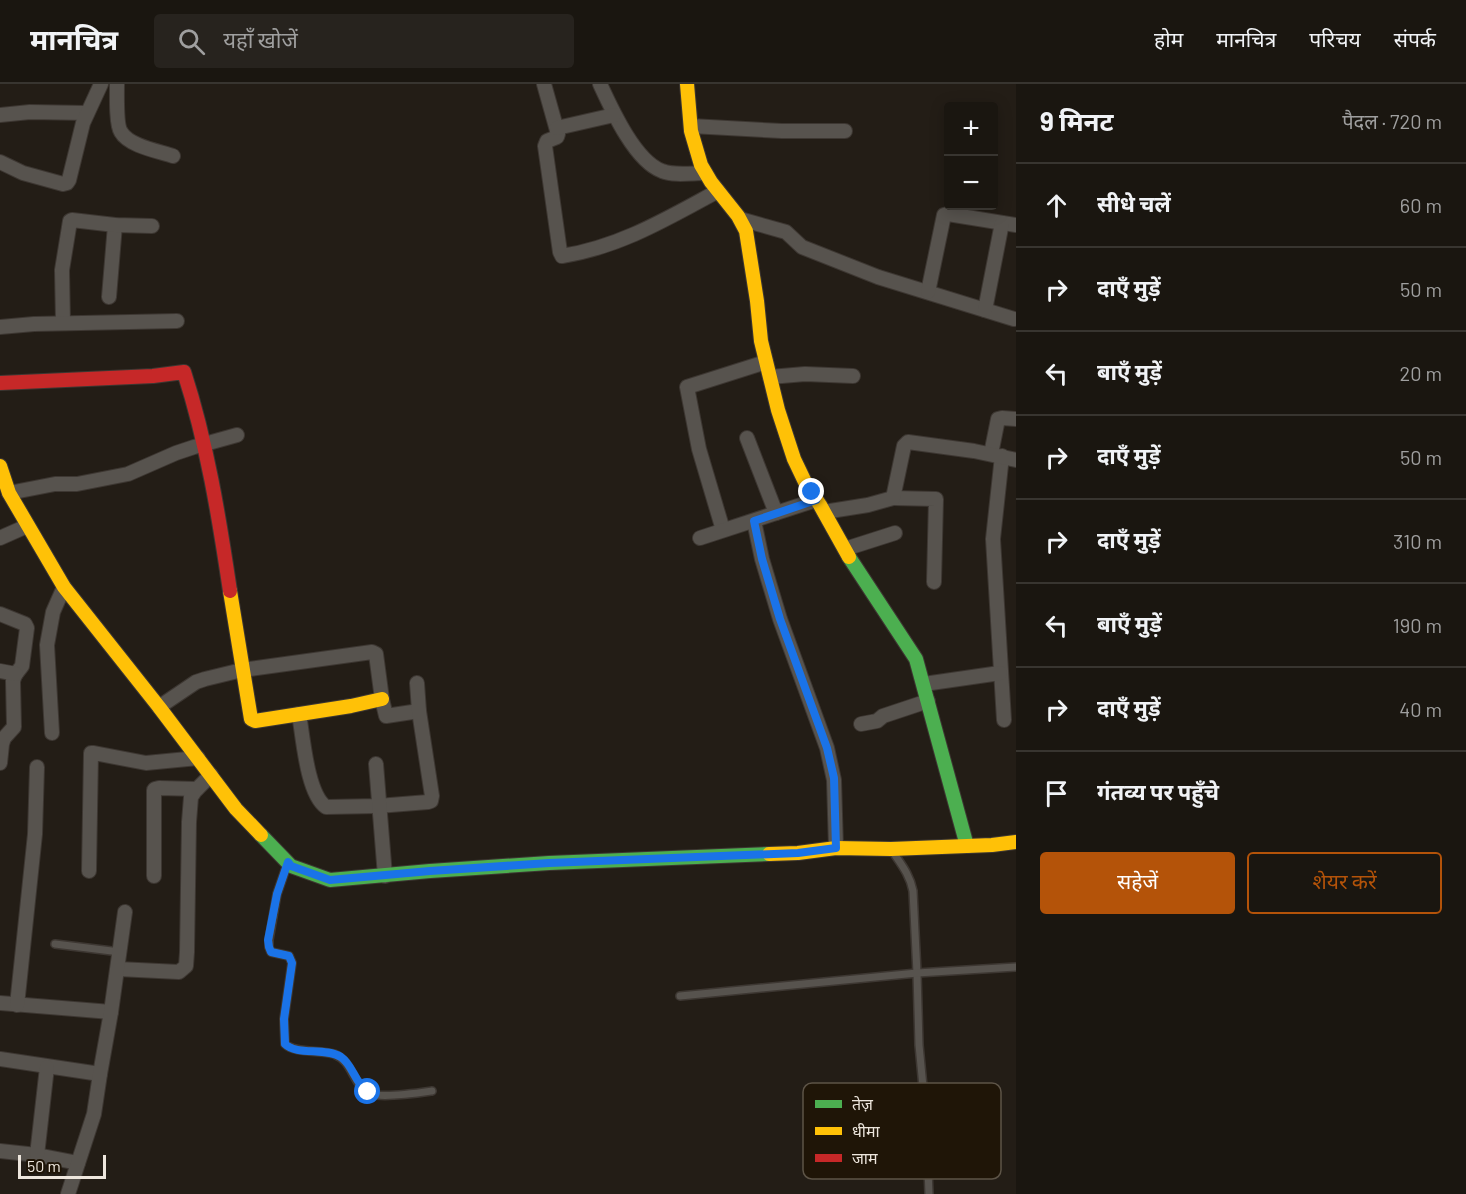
<!DOCTYPE html>
<html lang="hi">
<head>
<meta charset="utf-8">
<style>
  :root { --surface:#1a1610; --page:#27231e; --text:#f1f3f6; --muted:#9f9f9f; --line:#383530; --accent:#b45309 }
  body { margin:0; font-family:Barlow,"Noto Sans Devanagari",sans-serif; background:var(--page); color:var(--text) }
  .controls { position:absolute; right:18px; top:18px; display:grid; overflow:hidden; border-radius:6px; box-shadow:0 3px 15px #0003 }
  .controls button { width:54px; height:54px; display:grid; place-items:center; padding:0; border:0; border-bottom:2px solid var(--line); background:var(--surface); color:var(--text); font:30px sans-serif }
  .scale { position:absolute; left:18px; bottom:15px; width:88px; box-sizing:border-box; padding-left:6px; border:3px solid #ede6dd; border-top:0; font-size:16px; line-height:21px; white-space:nowrap; color:#ede6dd; -webkit-text-stroke:4px #1f1507; paint-order:stroke }
  .stop { position:absolute; width:18px; height:18px; margin:-14px; border:4px solid #1a73e8; border-radius:50%; background:#fff }
  .stop.end { background:#1a73e8; border-color:#fff; box-shadow:0 2px 6px #0008 }
  .list { margin:0; padding:0; list-style:none }
  h2 { display:flex; justify-content:space-between; align-items:center; height:78px; margin:0; padding:0 24px; font-size:26px }
  h2 small { font-size:20px; font-weight:400; color:var(--muted) }
  .list li { display:grid; grid-template-columns:39px 1fr auto; gap:18px; align-items:center; box-sizing:border-box; height:84px; padding:0 24px; border-top:2px solid var(--line) }
  .list b { display:block; font-size:22px; white-space:nowrap }
  .list em { font-size:20px; font-style:normal; color:var(--muted) }
  .actions { display:flex; gap:12px; padding:18px 24px }
  .actions a { flex:1; padding:14px 0; border:2px solid var(--accent); border-radius:6px; text-align:center; font-size:21px; color:var(--accent) }
  .actions .main { background:var(--accent); color:#fff }
  .icon { flex:none; width:33px; height:33px; fill:none; stroke:currentColor; stroke-width:2; stroke-linecap:round; stroke-linejoin:round }
  .map { position:relative; flex:none; width:1016px; height:1110px; overflow:hidden }
  header { display:flex; align-items:center; gap:36px; box-sizing:border-box; height:84px; padding:0 30px; background:var(--surface); border-bottom:2px solid var(--line) }
  header strong { font-size:28px }
  nav { display:flex; gap:33px; margin-inline-start:auto; font-size:21px }
  .search { width:420px; height:54px; background:var(--page); display:flex; align-items:center; gap:15px; box-sizing:border-box; padding:0 21px; border-radius:6px; color:var(--muted); font-size:22px }
  main { display:flex }
  aside { flex:1; background:var(--surface) }
  .map>svg:first-child { display:block }
</style>
</head>
<body>
<header>
<strong>मानचित्र</strong>
<div class="search"><svg class="icon" aria-label="search" viewBox="0 0 24 24"><circle cx="10" cy="10" r="6"/><path d="M15 15l6 6"/></svg>यहाँ खोजें</div>
<nav><a>होम</a><a>मानचित्र</a><a>परिचय</a><a>संपर्क</a></nav>
</header>
<main>
<div class="map">
<svg width="1016" height="1110" viewBox="0 0 1016 1110">
  <rect width="100%" height="100%" fill="#231d16"/>
  <g fill="none" stroke-linecap="round" stroke-linejoin="round">
    <g stroke="#3d3732" stroke-width="10">
      <g id="lane">
        <path d="M893 768C901 780 910 791 913 807L917 889 919 961 926 1034 929 1110"/>
        <path d="M287 781 277 810 269 856V863L271 868 289 872 292 879 284 935 285 960C294 969 320 966 334 970 344 974 348 981 353 990 357 998 363 1007 371 1010 384 1014 418 1009 432 1007"/>
        <path d="M55 860 120 868"/>
        <path d="M680 912 917 889 1016 883"/>
      </g>
    </g>
    <g stroke="#3d3732" stroke-width="16">
      <g id="street">
        <path d="M117 0C117 10 116 41 121 48 129 62 158 67 173 72"/>
        <path d="M544 0 558 50 557 53 547 57 545 62 560 168 562 172C620 163 668 134 718 107"/>
        <path d="M600 0C612 26 635 77 662 87 674 92 692 89 705 89"/>
        <path d="M0 31 30 28 87 29"/>
        <path d="M691 42 782 47H845"/>
        <path d="M557 44 614 31"/>
        <path d="M0 78 23 89 63 100 67 99 69 96 83 39 101 0"/>
        <path d="M740 135 786 148 802 163 878 193 1014 235"/>
        <path d="M928 208 944 131 948 130 1016 141"/>
        <path d="M109 213 115 141"/>
        <path d="M985 226 1002 139"/>
        <path d="M63 239 62 186 70 137 72 136 115 141 152 142"/>
        <path d="M0 243 34 240 177 237"/>
        <path d="M770 293 805 290 853 292"/>
        <path d="M747 354 776 429"/>
        <path d="M991 370 998 335 1002 334 1016 335"/>
        <path d="M1002 372 993 455 1004 636"/>
        <path d="M9 409 55 400H77L128 390 176 369 194 363 237 351"/>
        <path d="M893 414 936 415 934 498"/>
        <path d="M824 428 868 421 893 414 904 362 908 358 974 367 1016 376"/>
        <path d="M754 437 762 475 780 535 827 664 834 696 836 764"/>
        <path d="M723 446 699 365 687 303 766 278"/>
        <path d="M0 454 27 442"/>
        <path d="M700 454 816 416"/>
        <path d="M845 465 895 449"/>
        <path d="M0 530 25 540 27 544 22 582 15 591 13 597 14 643 4 654 2 660 0 679"/>
        <path d="M0 587 16 590"/>
        <path d="M924 600 1000 589"/>
        <path d="M159 623 196 598 205 595 242 586 372 568 376 570 382 615 386 632 419 627"/>
        <path d="M299 630C303 653 307 710 326 723L378 722 428 718 431 717 432 712 419 627 417 599"/>
        <path d="M861 640 877 637 883 632 928 617"/>
        <path d="M52 649 47 561 53 528 64 503"/>
        <path d="M376 680 385 792"/>
        <path d="M89 787 91 669H94L146 679 198 674"/>
        <path d="M154 792V706L155 705 159 704 197 705"/>
        <path d="M118 885 179 888 186 882 187 868 189 738 191 713 195 707 211 691"/>
        <path d="M0 919 111 928"/>
        <path d="M17 921 35 750 37 683"/>
        <path d="M0 975 100 990"/>
        <path d="M0 1067 37 1071 78 1079"/>
        <path d="M37 1071 47 983"/>
        <path d="M68 1110 94 1030 100 990 111 928 125 828"/>
      </g>
    </g>
    <g stroke="#3d3732" stroke-width="16">
      <g id="fast">
        <path d="M849 473 916 575 967 762"/>
        <path d="M261 751 291 782 330 796 430 787 549 779 769 770"/>
      </g>
    </g>
    <g stroke="#3d3732" stroke-width="16">
      <g id="slow">
        <path d="M687 0 691 47 701 81 711 98 738 132 746 147 757 217 761 257 778 326 794 375 805 398 820 421 849 473"/>
        <path d="M0 382 9 409 64 503 159 623 236 725 261 751"/>
        <path d="M230 507 251 635 255 637 351 622 382 615"/>
        <path d="M769 770 798 769 836 764 891 765 992 761 1016 758"/>
      </g>
    </g>
    <g stroke="#3d3732" stroke-width="16">
      <path id="jam" d="M0 299 153 292 184 288C207 359 219 433 230 507"/>
    </g>
    <use href="#lane" stroke="#57534e" stroke-width="7"/>
    <use href="#street" stroke="#57534e" stroke-width="14"/>
    <use href="#fast" stroke="#4caf50" stroke-width="14"/>
    <use href="#slow" stroke="#ffc107" stroke-width="14"/>
    <use href="#jam" stroke="#c62828" stroke-width="14"/>
  </g>
  <g fill="none" stroke-linecap="round" stroke-linejoin="round">
    <path stroke="#1a73e8" stroke-width="8" d="M368 1008C354 998 353 981 341 973 325 963 297 972 285 960L284 935 292 879 289 872 271 868 269 863 268 856 277 810 288 778 291 782 330 796 430 787 549 779 798 769 836 764 834 694 827 664 780 535 762 475 754 437 816 416 812 408"/>
  </g>
  <rect x="803" y="999" width="198" height="96" rx="9" fill="#1f1507" stroke="#5d5447" stroke-width="1.5"/>
  <rect x="815" y="1016" width="27" height="8" fill="#4caf50"/>
  <rect x="815" y="1043" width="27" height="8" fill="#ffc107"/>
  <rect x="815" y="1070" width="27" height="8" fill="#c62828"/>
  <g font-size="16" fill="#ede6dd">
    <text x="852" y="1026">तेज़</text>
    <text x="852" y="1053">धीमा</text>
    <text x="852" y="1080">जाम</text>
  </g>
</svg>
<div class="controls">
<button>+</button>
<button>−</button>
</div>
<div class="scale">50 m</div>
<div class="stop" style="left:368px;top:1008px"></div>
<div class="stop end" style="left:812px;top:408px"></div>
</div>
<aside>
<h2>9 मिनट<small>पैदल · 720 m</small></h2>
<ul class="list">
<li><svg class="icon" aria-label="ahead" viewBox="0 0 24 24"><path d="M12 20V5M6 11l6-6 6 6"/></svg><div><b>सीधे चलें</b></div><em>60 m</em></li>
<li><svg class="icon" aria-label="right" viewBox="0 0 24 24"><path d="M7 20v-9h11M14 6l5 5-5 5"/></svg><div><b>दाएँ मुड़ें</b></div><em>50 m</em></li>
<li><svg class="icon" aria-label="left" viewBox="0 0 24 24"><path d="M17 20v-9H6M10 6l-5 5 5 5"/></svg><div><b>बाएँ मुड़ें</b></div><em>20 m</em></li>
<li><svg class="icon" aria-label="right" viewBox="0 0 24 24"><path d="M7 20v-9h11M14 6l5 5-5 5"/></svg><div><b>दाएँ मुड़ें</b></div><em>50 m</em></li>
<li><svg class="icon" aria-label="right" viewBox="0 0 24 24"><path d="M7 20v-9h11M14 6l5 5-5 5"/></svg><div><b>दाएँ मुड़ें</b></div><em>310 m</em></li>
<li><svg class="icon" aria-label="left" viewBox="0 0 24 24"><path d="M17 20v-9H6M10 6l-5 5 5 5"/></svg><div><b>बाएँ मुड़ें</b></div><em>190 m</em></li>
<li><svg class="icon" aria-label="right" viewBox="0 0 24 24"><path d="M7 20v-9h11M14 6l5 5-5 5"/></svg><div><b>दाएँ मुड़ें</b></div><em>40 m</em></li>
<li><svg class="icon" aria-label="arrive" viewBox="0 0 24 24"><path d="M6 21V4h12l-3 4 3 4H6"/></svg><div><b>गंतव्य पर पहुँचे</b></div></li>
</ul>
<div class="actions"><a class="main">सहेजें</a><a>शेयर करें</a></div>
</aside>
</main>
</body>
</html>
